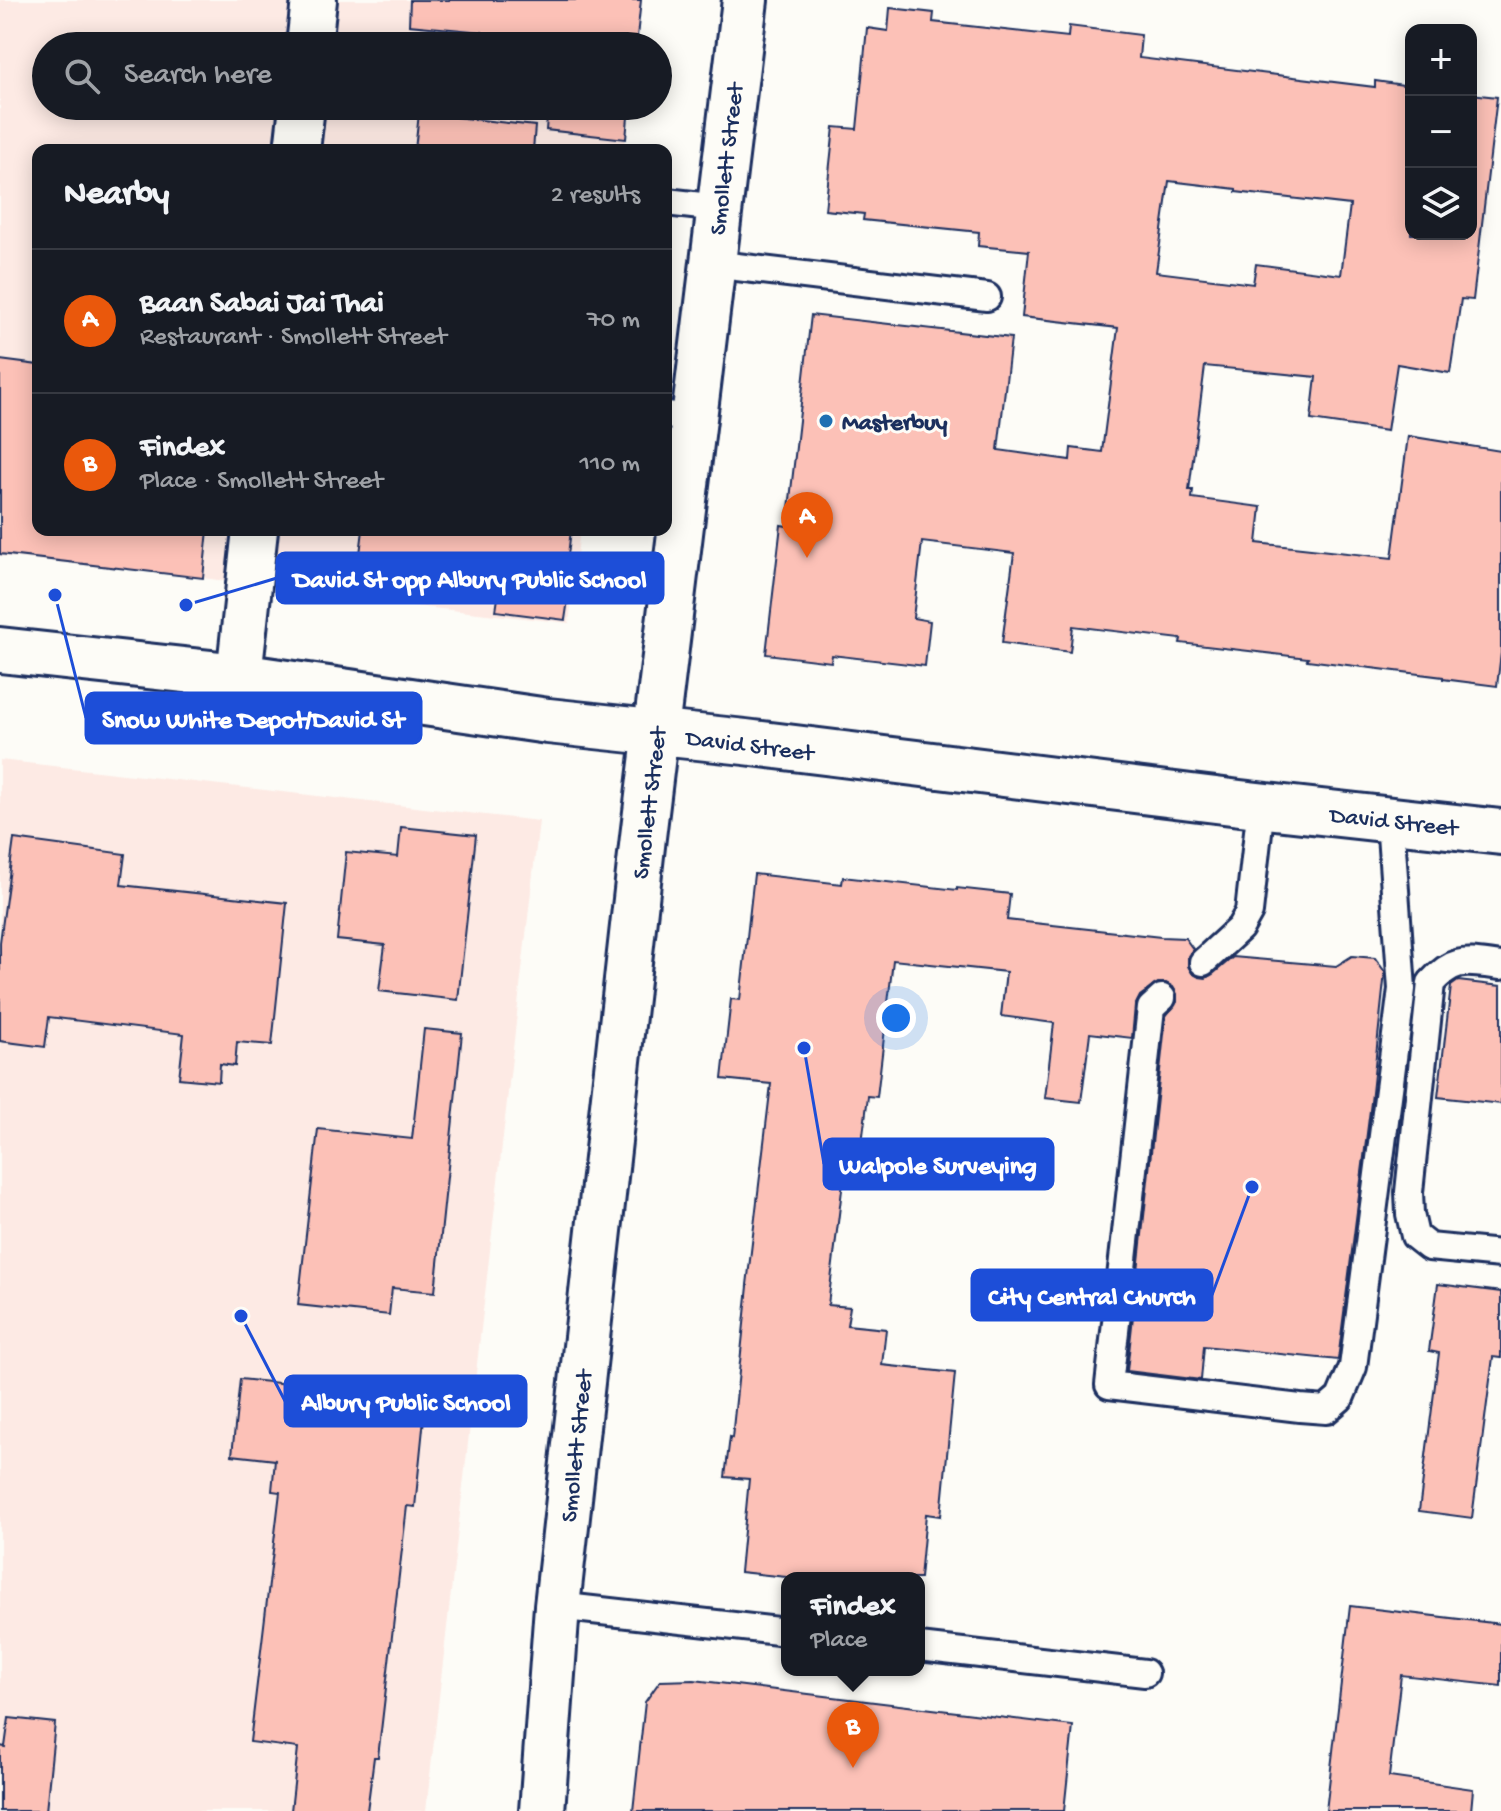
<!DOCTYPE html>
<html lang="en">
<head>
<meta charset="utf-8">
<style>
  :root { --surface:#171b24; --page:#20242c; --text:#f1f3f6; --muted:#9ea1a6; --line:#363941; --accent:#ea580c }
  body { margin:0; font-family:"Gochi Hand",sans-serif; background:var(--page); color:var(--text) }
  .controls { position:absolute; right:24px; top:24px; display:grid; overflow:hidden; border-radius:16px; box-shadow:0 4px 20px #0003 }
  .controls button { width:72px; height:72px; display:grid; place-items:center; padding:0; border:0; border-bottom:2px solid var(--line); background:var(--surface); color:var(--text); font:40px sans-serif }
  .you { position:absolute; left:896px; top:1018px; width:28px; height:28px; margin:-20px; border:6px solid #fff; border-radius:50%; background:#1a73e8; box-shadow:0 0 0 12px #1a73e833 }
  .badge { display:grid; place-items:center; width:52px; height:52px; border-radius:50%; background:var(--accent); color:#fff; font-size:26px; font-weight:700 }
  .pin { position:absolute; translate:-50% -66px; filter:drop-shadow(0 2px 4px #0008) }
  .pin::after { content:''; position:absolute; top:42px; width:28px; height:24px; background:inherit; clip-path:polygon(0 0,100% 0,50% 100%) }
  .popup { position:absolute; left:781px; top:1572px; width:144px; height:104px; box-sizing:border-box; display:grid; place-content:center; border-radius:16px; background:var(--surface); filter:drop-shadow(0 2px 6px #0005); font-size:26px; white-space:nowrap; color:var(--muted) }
  .popup b { font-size:30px; color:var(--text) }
  .popup::after { content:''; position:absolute; left:50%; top:100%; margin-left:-16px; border:16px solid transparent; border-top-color:var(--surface) }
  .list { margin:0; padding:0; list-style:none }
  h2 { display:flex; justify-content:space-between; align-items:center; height:104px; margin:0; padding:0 32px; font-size:34px }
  h2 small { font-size:26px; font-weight:400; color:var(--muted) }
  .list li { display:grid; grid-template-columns:52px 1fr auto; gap:24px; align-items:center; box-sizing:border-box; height:144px; padding:0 32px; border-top:2px solid var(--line) }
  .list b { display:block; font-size:30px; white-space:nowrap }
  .list p { margin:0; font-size:26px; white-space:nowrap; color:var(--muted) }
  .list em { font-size:26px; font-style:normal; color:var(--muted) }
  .icon { flex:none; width:44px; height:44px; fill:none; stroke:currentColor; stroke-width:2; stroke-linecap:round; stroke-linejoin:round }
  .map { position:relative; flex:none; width:1501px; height:1811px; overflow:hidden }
  .search { position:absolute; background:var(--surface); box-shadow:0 4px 20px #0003; left:32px; top:32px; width:640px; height:88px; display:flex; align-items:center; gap:20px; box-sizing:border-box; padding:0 28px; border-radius:44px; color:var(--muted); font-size:30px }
  .panel { position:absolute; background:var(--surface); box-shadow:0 4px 20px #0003; left:32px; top:144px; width:640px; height:392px; border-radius:16px }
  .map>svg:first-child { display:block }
</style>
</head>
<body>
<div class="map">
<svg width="1501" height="1811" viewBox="0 0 1501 1811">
  <rect width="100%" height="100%" fill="#fdfcf7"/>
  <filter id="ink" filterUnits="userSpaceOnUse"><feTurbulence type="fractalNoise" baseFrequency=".0125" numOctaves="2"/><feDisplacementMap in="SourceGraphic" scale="16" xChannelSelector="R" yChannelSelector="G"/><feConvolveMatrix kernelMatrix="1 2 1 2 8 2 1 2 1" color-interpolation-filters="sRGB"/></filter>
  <g filter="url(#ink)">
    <g fill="#fdeae4">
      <path d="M0 0H642L636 46H46V106H629L624 150H38V530H580L569 623 423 607 203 578 0 556Z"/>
      <path d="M0 760 539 821 426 1811H0Z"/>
    </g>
    <g fill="#fcc1b7" stroke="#1b2f5e" stroke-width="2" fill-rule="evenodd">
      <path d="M410 0H641L636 46H480L482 32 409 25Z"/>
      <path d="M890 8 934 13 933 22 1068 37 1069 26 1141 35 1139 58 1375 87V81L1411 86V234H1471V94L1497 97 1473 300 1461 299 1450 373 1397 364 1387 431 1311 420 1316 377 1205 366 1189 490H1193L1192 498 1261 507 1257 543 1392 558 1408 436 1501 451V653L1497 686 1443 679V677L1307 660 1308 658 1180 643 1181 639 1073 626 1070 652 1002 643 1014 553 922 542 913 618 930 621 925 666 832 655 831 662 766 654 781 525 787 526 811 315 1011 338 998 450 1070 460 1071 448 1102 452 1118 328 1022 317 1029 251 978 246 979 232 863 220 864 214 825 210 834 127 857 129 867 28 888 31ZM1169 181 1236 189V192L1350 205 1341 275 1256 264 1253 284 1156 272Z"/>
      <path d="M548 106H629L626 139 546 130Z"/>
      <path d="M419 113 535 126 533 150H415Z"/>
      <path d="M0 360 38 365V530H208L203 578 0 554Z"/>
      <path d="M363 530H571L565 580H571L565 620 496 611 498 598 426 590 424 604 355 594Z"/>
      <path d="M401 827 476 835 458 1000 379 991 385 945 337 940 346 852 398 857Z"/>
      <path d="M14 839 125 854 121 885 287 903 272 1045 237 1042 235 1066 220 1064 219 1082 179 1078 184 1034 49 1017 45 1047 0 1041V942Z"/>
      <path d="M754 874 842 884 843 877 957 890V888L1010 894 1007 920 1161 937 1185 938 1193 949 1188 956V966L1192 973 1199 977 1206 978 1213 974 1233 957 1336 966 1352 956 1375 958 1385 972 1371 1102 1338 1360 1204 1346 1201 1380 1127 1371 1166 1016 1177 1002V994L1173 987 1166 983H1158L1140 996 1135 1006 1132 1038 1090 1033 1081 1102 1045 1098 1054 1023 1001 1016 1006 972 893 960 877 1097 868 1096 858 1174 844 1173 828 1305 850 1307 847 1325 886 1329 882 1365 955 1373 941 1516 926 1514 920 1578H796L740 1572 749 1479 725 1477 730 1437 732 1438 748 1286 747 1285 771 1084 722 1079 731 999 740 1000Z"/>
      <path d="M1458 981 1501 986V1104L1438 1097 1451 986Z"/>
      <path d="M424 1029 462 1033 435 1292 392 1288 389 1315 298 1305 318 1129 412 1139Z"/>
      <path d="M1438 1284 1501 1292V1358L1493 1357 1472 1518 1419 1511 1439 1353 1429 1351Z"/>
      <path d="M240 1379 426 1398 415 1507 407 1506 378 1757H374L367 1811H291L298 1748 250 1742 280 1492 272 1491 275 1460 232 1455Z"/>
      <path d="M1350 1606 1501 1624V1686L1401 1675 1389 1777 1473 1789 1471 1811H1326Z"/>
      <path d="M694 1680 1073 1726 1064 1811H633L645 1702 660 1681Z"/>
      <path d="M9 1718 55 1723 46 1811H0V1746L5 1747Z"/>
    </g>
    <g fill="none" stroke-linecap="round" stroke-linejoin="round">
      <g stroke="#1b2f5e" stroke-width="32">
        <g id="service">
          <path d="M666 202 719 208"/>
          <path d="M712 264 987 297"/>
          <path d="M666 415 695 418"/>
          <path d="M1203 962 1240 928 1249 912 1261 805"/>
          <path d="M1501 966C1467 962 1455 956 1431 983L1409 1192 1410 1214 1415 1236 1429 1247 1501 1254"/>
          <path d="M1162 998 1151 1008 1109 1385 1300 1408 1326 1410 1340 1398 1353 1367 1402 989 1390 820"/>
          <path d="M557 1606 787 1632"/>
          <path d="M919 1647 1145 1673"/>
        </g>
      </g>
      <g stroke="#1b2f5e" stroke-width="50">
        <g id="minor">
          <path d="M309 46 314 0"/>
          <path d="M297 150 302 106"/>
          <path d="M239 676 255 530"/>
        </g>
      </g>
      <g stroke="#1b2f5e" stroke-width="50">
        <path id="tertiary" d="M542 1811 557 1606 643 837 745 0"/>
      </g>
      <g stroke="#1b2f5e" stroke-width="50">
        <path id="secondary" d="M0 650 239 676 548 721 745 742 1240 803 1501 832"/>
      </g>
      <use href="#service" stroke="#fdfcf7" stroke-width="26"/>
      <use href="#minor" stroke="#fdfcf7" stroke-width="44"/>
      <use href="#tertiary" stroke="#fdfcf7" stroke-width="44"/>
      <use href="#secondary" stroke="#fdfcf7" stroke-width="44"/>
    </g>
  </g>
  <circle fill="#1f6fb2" stroke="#fdfcf7" stroke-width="3" cx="826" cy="421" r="8"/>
  <g text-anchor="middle" stroke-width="6" stroke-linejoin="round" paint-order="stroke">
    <g font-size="24" fill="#1b2f5e" stroke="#fdfcf7">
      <text transform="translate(725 159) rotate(-83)" y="8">Smollett Street</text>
      <text transform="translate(750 744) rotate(7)" y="8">David Street</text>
      <text transform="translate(648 803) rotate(-83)" y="8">Smollett Street</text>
      <text transform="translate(1394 820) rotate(6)" y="8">David Street</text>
      <text transform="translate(575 1446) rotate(-84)" y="8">Smollett Street</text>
    </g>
    <g font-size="24" font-weight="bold" fill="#1b2f5e" stroke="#fdfcf7" text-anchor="start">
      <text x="842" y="429">Masterbuy</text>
    </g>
  </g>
  <path fill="none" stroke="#1d4ed8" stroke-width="3" d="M186 605L277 578M55 595L86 718M804 1048L824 1164M1252 1187L1212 1295M241 1316L285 1401"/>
  <g fill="#1d4ed8" stroke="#fdfcf7" stroke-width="3">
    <circle cx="186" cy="605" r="8"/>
    <circle cx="55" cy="595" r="8"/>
    <circle cx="804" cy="1048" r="8"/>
    <circle cx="1252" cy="1187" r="8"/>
    <circle cx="241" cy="1316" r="8"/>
  </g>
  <g fill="#1d4ed8" stroke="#1d4ed8" stroke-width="3">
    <rect x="277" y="553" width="386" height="50" rx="8"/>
    <rect x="86" y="693" width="335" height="50" rx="8"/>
    <rect x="824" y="1139" width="229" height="50" rx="8"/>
    <rect x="972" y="1270" width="240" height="50" rx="8"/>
    <rect x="285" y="1376" width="241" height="50" rx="8"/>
  </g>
  <g font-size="26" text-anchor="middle" font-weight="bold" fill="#fff">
    <text x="470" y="587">David St opp Albury Public School</text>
    <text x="253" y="727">Snow White Depot/David St</text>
    <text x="938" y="1173">Walpole Surveying</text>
    <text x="1092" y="1304">City Central Church</text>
    <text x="406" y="1410">Albury Public School</text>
  </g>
</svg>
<div class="controls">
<button>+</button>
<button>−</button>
<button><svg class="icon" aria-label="layers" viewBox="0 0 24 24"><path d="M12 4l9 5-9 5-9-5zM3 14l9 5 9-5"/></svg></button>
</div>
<div class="you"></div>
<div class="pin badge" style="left:807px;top:558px">A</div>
<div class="pin badge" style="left:853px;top:1768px">B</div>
<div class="popup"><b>Findex</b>Place</div>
<div class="search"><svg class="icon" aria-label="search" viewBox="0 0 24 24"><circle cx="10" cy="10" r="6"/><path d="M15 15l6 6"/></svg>Search here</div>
<section class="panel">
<h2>Nearby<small>2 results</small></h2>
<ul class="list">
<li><span class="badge">A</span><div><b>Baan Sabai Jai Thai</b><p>Restaurant · Smollett Street</p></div><em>70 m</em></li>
<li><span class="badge">B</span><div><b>Findex</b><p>Place · Smollett Street</p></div><em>110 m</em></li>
</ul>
</section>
</div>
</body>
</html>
